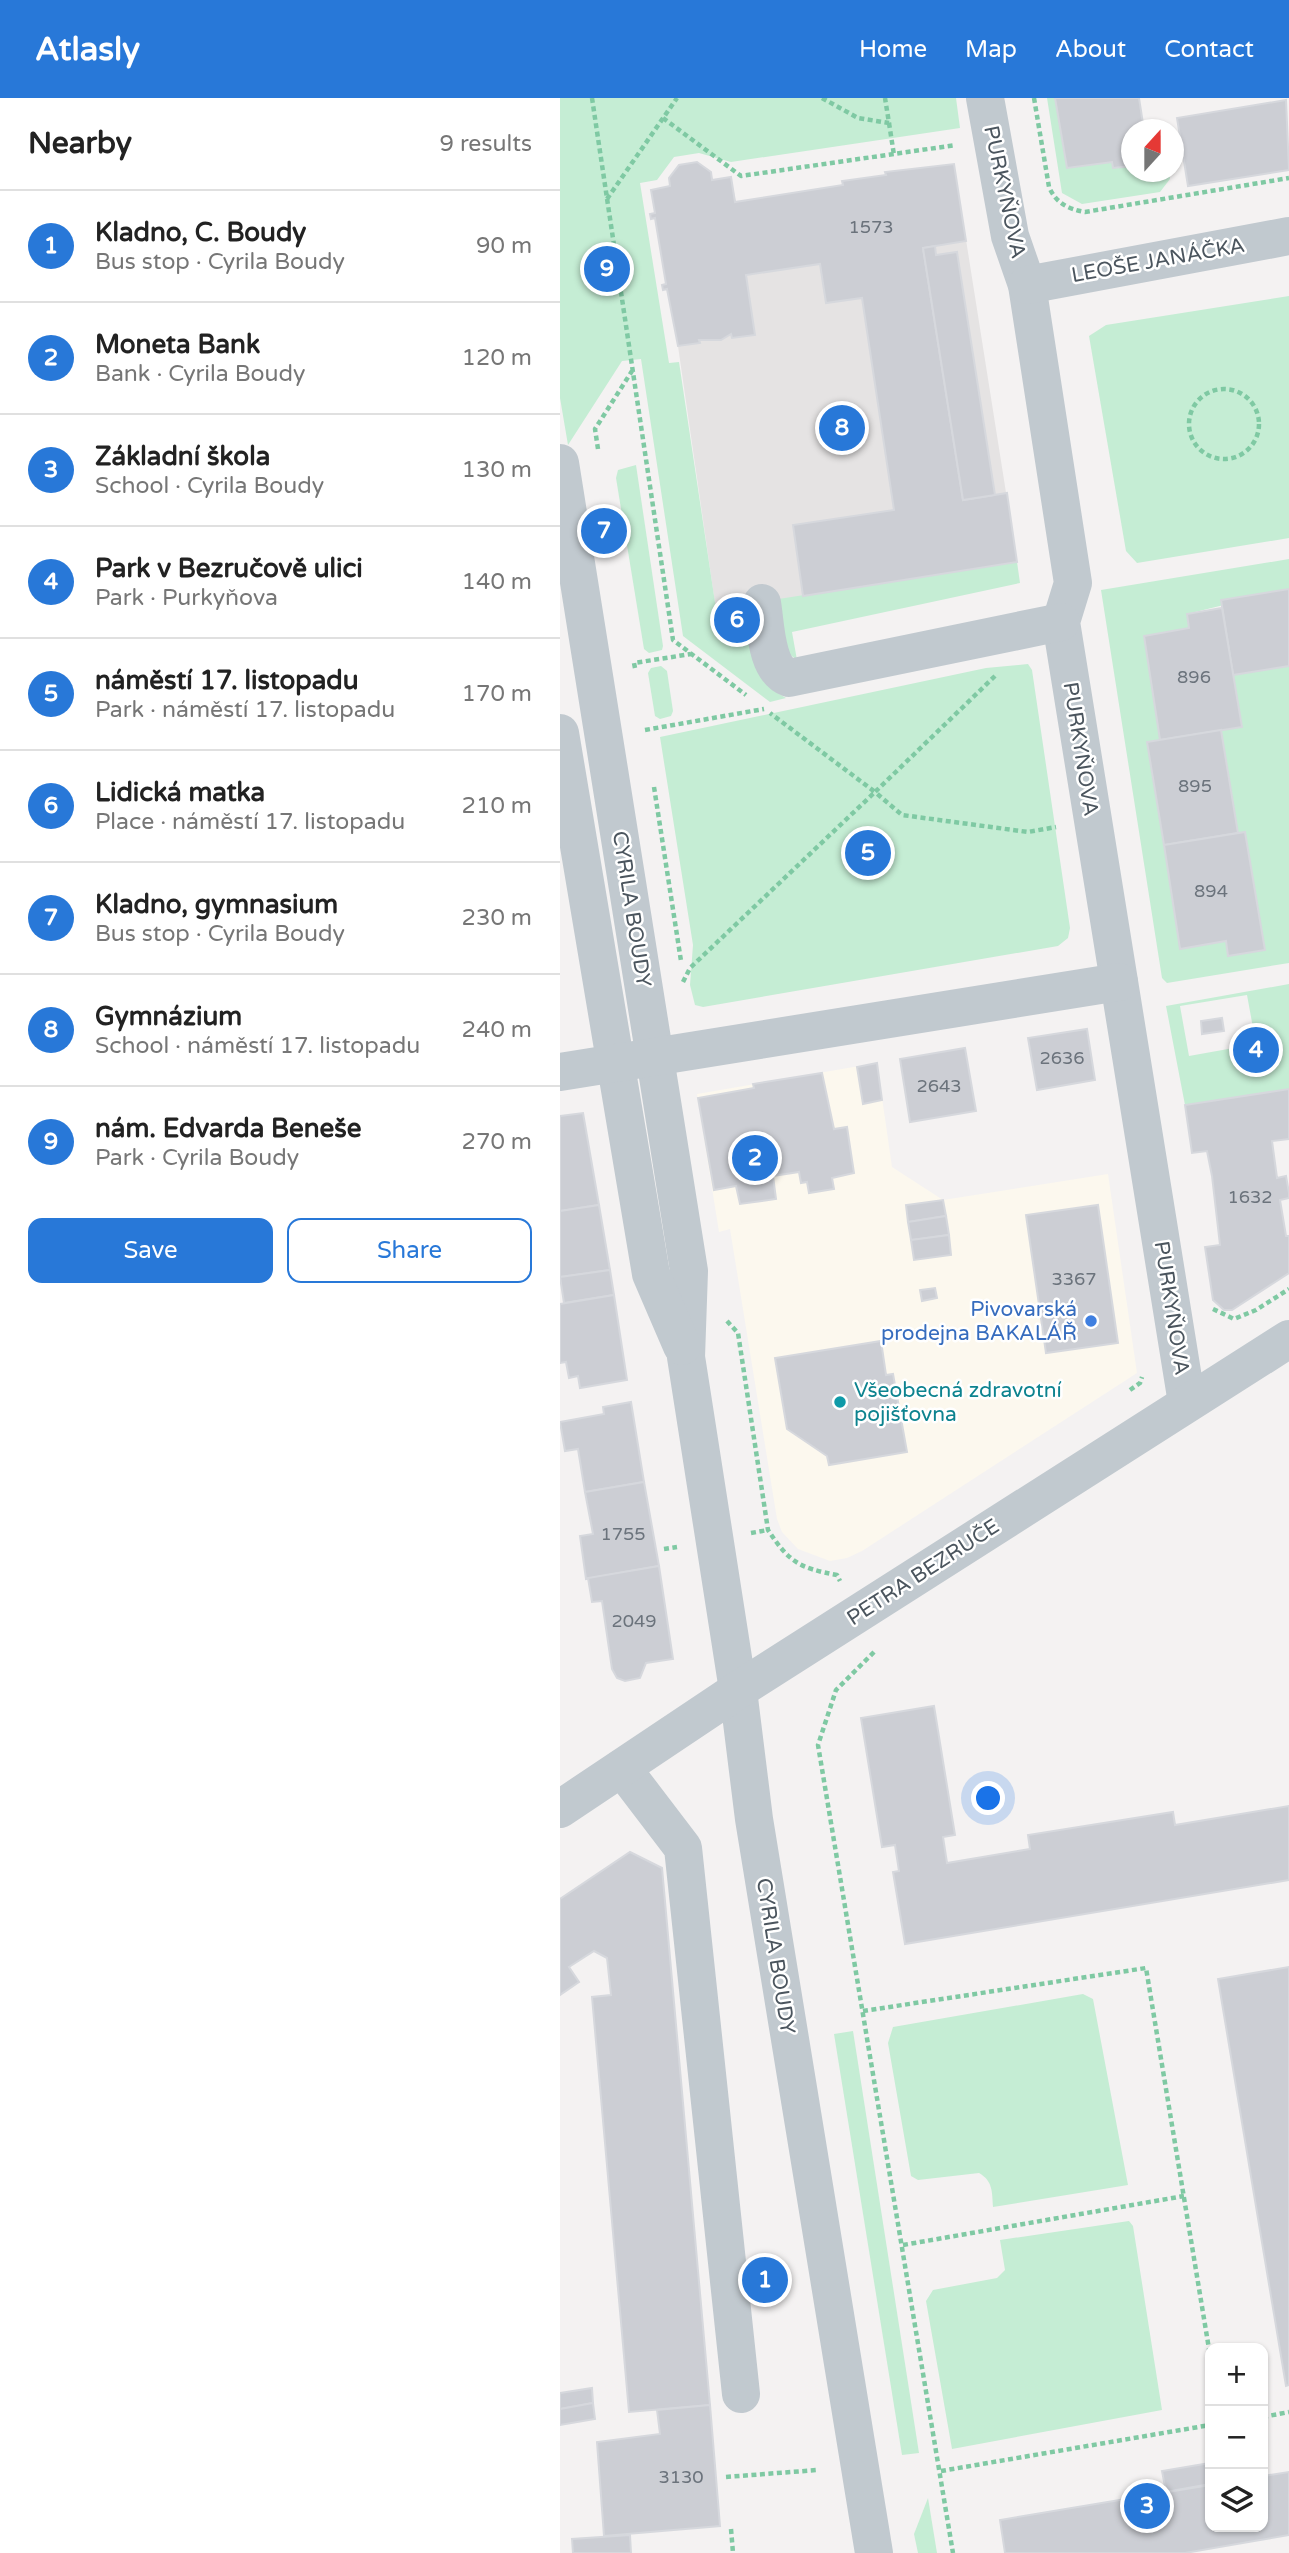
<!DOCTYPE html>
<html lang="en">
<head>
<meta charset="utf-8">
<style>
  :root { --surface:#fff; --page:#f6f6f6; --text:#222; --muted:#767676; --line:#e0e0e0; --accent:#2878d8 }
  body { margin:0; font-family:"Varela Round",sans-serif; background:var(--page); color:var(--text) }
  .controls { position:absolute; right:21px; bottom:21px; display:grid; overflow:hidden; border-radius:14px; box-shadow:0 2px 5px #0004 }
  .controls button { width:63px; height:63px; display:grid; place-items:center; padding:0; border:0; border-bottom:2px solid var(--line); background:var(--surface); color:var(--text); font:35px sans-serif }
  .compass { position:absolute; left:561px; top:21px; width:63px; height:63px; border-radius:50%; background:var(--surface); box-shadow:0 2px 5px #0004; rotate:21deg }
  .you { position:absolute; left:429px; top:1701px; width:24px; height:24px; margin:-18px; border:5px solid #fff; border-radius:50%; background:#1a73e8; box-shadow:0 0 0 10px #1a73e833 }
  .badge { display:grid; place-items:center; width:46px; height:46px; border-radius:50%; background:var(--accent); color:#fff; font-size:23px; font-weight:700 }
  .pin { position:absolute; translate:-50% -50%; border:4px solid #fff; box-shadow:0 2px 7px #0006 }
  .list { margin:0; padding:0; list-style:none }
  h2 { display:flex; justify-content:space-between; align-items:center; height:91px; margin:0; padding:0 28px; font-size:30px }
  h2 small { font-size:23px; font-weight:400; color:var(--muted) }
  .list li { display:grid; grid-template-columns:46px 1fr auto; gap:21px; align-items:center; box-sizing:border-box; height:112px; padding:0 28px; border-top:2px solid var(--line) }
  .list b { display:block; font-size:26px; white-space:nowrap }
  .list p { margin:0; font-size:23px; white-space:nowrap; color:var(--muted) }
  .list em { font-size:23px; font-style:normal; color:var(--muted) }
  .actions { display:flex; gap:14px; padding:21px 28px }
  .actions a { flex:1; padding:16px 0; border:2px solid var(--accent); border-radius:14px; text-align:center; font-size:24px; color:var(--accent) }
  .actions .main { background:var(--accent); color:#fff }
  .icon { flex:none; width:38px; height:38px; fill:none; stroke:currentColor; stroke-width:2; stroke-linecap:round; stroke-linejoin:round }
  .map { position:relative; flex:none; width:729px; height:2455px; overflow:hidden }
  header { display:flex; align-items:center; gap:42px; box-sizing:border-box; height:98px; padding:0 35px; background:var(--accent); color:#fff }
  header strong { font-size:33px }
  nav { display:flex; gap:38px; margin-inline-start:auto; font-size:24px }
  main { display:flex }
  aside { flex:1; background:var(--surface) }
  .map>svg:first-child { display:block }
</style>
</head>
<body>
<header>
<strong>Atlasly</strong>
<nav><a>Home</a><a>Map</a><a>About</a><a>Contact</a></nav>
</header>
<main>
<aside>
<h2>Nearby<small>9 results</small></h2>
<ul class="list">
<li><span class="badge">1</span><div><b>Kladno, C. Boudy</b><p>Bus stop · Cyrila Boudy</p></div><em>90 m</em></li>
<li><span class="badge">2</span><div><b>Moneta Bank</b><p>Bank · Cyrila Boudy</p></div><em>120 m</em></li>
<li><span class="badge">3</span><div><b>Základní škola</b><p>School · Cyrila Boudy</p></div><em>130 m</em></li>
<li><span class="badge">4</span><div><b>Park v Bezručově ulici</b><p>Park · Purkyňova</p></div><em>140 m</em></li>
<li><span class="badge">5</span><div><b>náměstí 17. listopadu</b><p>Park · náměstí 17. listopadu</p></div><em>170 m</em></li>
<li><span class="badge">6</span><div><b>Lidická matka</b><p>Place · náměstí 17. listopadu</p></div><em>210 m</em></li>
<li><span class="badge">7</span><div><b>Kladno, gymnasium</b><p>Bus stop · Cyrila Boudy</p></div><em>230 m</em></li>
<li><span class="badge">8</span><div><b>Gymnázium</b><p>School · náměstí 17. listopadu</p></div><em>240 m</em></li>
<li><span class="badge">9</span><div><b>nám. Edvarda Beneše</b><p>Park · Cyrila Boudy</p></div><em>270 m</em></li>
</ul>
<div class="actions"><a class="main">Save</a><a>Share</a></div>
</aside>
<div class="map">
<svg width="729" height="2455" viewBox="0 0 729 2455">
  <rect width="100%" height="100%" fill="#f4f2f2"/>
  <path fill="#fcf8ee" d="M317 965 332 1069 383 1102 548 1076 577 1275 302 1453 287 1460 270 1463 238 1451 222 1434 217 1421 170 1131 159 1134 137 996Z"/>
  <path fill="#e5e3e3" d="M137 64 151 74 153 82 171 79 176 104 282 87V83L325 77V74L394 66 457 464 156 512 118 248 107 192H103L102 187 106 186 96 121H91L90 116 95 115 91 92 110 88 109 80 119 67Z"/>
  <g fill="#c5edd4" fill-rule="evenodd">
    <path d="M0 0H396L400 30 171 64 139 55 114 59 97 82 80 85 109 265 119 264 156 511 191 506 211 591 226 600 210 604 123 538 81 261 62 263 8 347 0 300Z"/>
    <path d="M487 0H495L552 64 554 70 571 68 572 74H609L610 81 600 94 522 106 502 95Z"/>
    <path d="M729 198V440L577 465 566 453 529 238 546 227Z"/>
    <path d="M76 367 103 548 102 552 89 555 84 551 56 380 58 372Z"/>
    <path d="M729 461V491L627 516 629 530 584 539 600 642 587 645 621 851 666 843 668 858 704 851 685 734 678 735 661 632 682 629 673 577 729 568V865L607 885 602 880 541 492Z"/>
    <path d="M457 464 460 485 232 534 237 562 229 556 212 502Z"/>
    <path d="M468 566 472 572 510 830 508 840 498 848 143 909 135 907 130 887 133 847 100 639 426 570Z"/>
    <path d="M101 568 107 573 113 613 111 618 100 621 95 618 88 575 91 570Z"/>
    <path d="M729 886V991L625 1007 606 908ZM687 897 696 946 629 958 620 908Z"/>
    <path d="M523 1896 533 1901 568 2087 433 2109C432 2094 433 2083 419 2075L358 2082 351 2078 328 1945 333 1929Z"/>
    <path d="M293 1933 359 2355 342 2357 274 1936Z"/>
    <path d="M569 2123 573 2128 602 2312 392 2351 366 2203 373 2192 437 2180 445 2172 440 2142Z"/>
    <path d="M368 2400 377 2455H358L354 2436Z"/>
  </g>
  <g fill="#ccced4" stroke="#d6d8dd" stroke-width="2">
    <path d="M495 0H579L584 32H572V68L553 70 552 64 507 70Z"/>
    <path d="M726 2 729 72 628 88 617 20Z"/>
    <path d="M137 64 151 74 152 82 171 79 175 104 283 87 282 83 326 77 325 74 394 66 406 143 363 150 403 402 447 395 457 464 243 498 233 427 334 412 302 200 266 205 260 166 186 177 195 237 172 240 171 236 161 242H139L140 245 118 248 107 191 103 192 102 187 106 186 95 120 91 121 90 116 95 115 91 92 110 88 109 80 119 67Z"/>
    <path d="M375 148 376 157 397 154 435 397 403 402 363 150Z"/>
    <path d="M729 491V568L673 577 661 502Z"/>
    <path d="M662 510 682 629 600 642 584 538 629 530 627 516Z"/>
    <path d="M661 632 678 735 604 747 587 644Z"/>
    <path d="M685 734 705 852 668 858 666 843 620 851 604 747Z"/>
    <path d="M662 920 664 933 642 936 641 923Z"/>
    <path d="M527 931 535 982 477 992 468 940Z"/>
    <path d="M405 950 416 1013 350 1024 340 961Z"/>
    <path d="M317 965 322 1002 303 1006 297 969Z"/>
    <path d="M262 975 274 1031 287 1029 294 1075 272 1080 274 1091 249 1095 247 1084 241 1085 239 1074 213 1078 216 1101 180 1106 176 1088 154 1092 138 1000 194 990 193 986Z"/>
    <path d="M729 991V1041L712 1043 717 1080 726 1078 729 1095V1100L720 1102 726 1138H729V1175L672 1212H664L653 1202 645 1149 660 1147 652 1078 647 1053 632 1055 625 1007Z"/>
    <path d="M23 1015 39 1107 0 1113V1018Z"/>
    <path d="M383 1102 386 1118 348 1124 346 1107Z"/>
    <path d="M39 1107 50 1172 0 1179V1113Z"/>
    <path d="M538 1107 558 1245 486 1255 466 1117Z"/>
    <path d="M386 1118 389 1137 351 1142 348 1124Z"/>
    <path d="M389 1137 391 1157 354 1162 351 1142Z"/>
    <path d="M50 1172 54 1197 4 1205 0 1179Z"/>
    <path d="M375 1190 377 1200 362 1203 360 1192Z"/>
    <path d="M54 1197 67 1282 20 1290 18 1278 9 1280 6 1264 0 1265V1206Z"/>
    <path d="M321 1243 326 1277 333 1276 347 1354 269 1367 267 1358 227 1331 215 1260Z"/>
    <path d="M71 1304 84 1384 25 1394 18 1351 5 1353 0 1324 44 1316 43 1309Z"/>
    <path d="M84 1384 99 1468 26 1481 20 1438 33 1436 25 1394Z"/>
    <path d="M99 1468 113 1561 86 1565 80 1580 65 1583 57 1580 52 1571 42 1503 32 1504 28 1480Z"/>
    <path d="M374 1608 395 1737 383 1739 387 1765 470 1751 468 1737 613 1714 615 1727 729 1708V1782L345 1846 333 1774 339 1773 335 1747 322 1749 301 1620Z"/>
    <path d="M70 1754 102 1770 150 2307 69 2314 32 1899 51 1897 47 1860 34 1853 9 1869 19 1884 0 1897V1801Z"/>
    <path d="M729 1869V2287L726 2288 658 1881Z"/>
    <path d="M32 2290 33 2305 0 2311V2295Z"/>
    <path d="M33 2305 35 2321 0 2327V2311Z"/>
    <path d="M150 2307 160 2428 44 2438 37 2344 100 2336 97 2312Z"/>
    <path d="M650 2365V2386L606 2394 602 2373Z"/>
    <path d="M729 2374V2437L625 2455H445L440 2422 650 2387V2429H703V2378Z"/>
    <path d="M70 2437 71 2455H13L12 2441Z"/>
  </g>
  <g fill="none" stroke-linecap="round" stroke-linejoin="round">
    <g stroke="#7fc9a3" stroke-width="4.5" stroke-dasharray="5 3.5" stroke-linecap="butt">
      <path d="M32 0 113 542 186 597"/>
      <path d="M262 0 298 20 329 25 325 0"/>
      <path d="M474 0 489 89C496 105 508 111 525 114L729 80"/>
      <path d="M103 20 181 78 396 47"/>
      <path d="M329 25 334 57"/>
      <path d="M47 101 117 0"/>
      <circle cx="664" cy="326" r="35"/>
      <path d="M38 351 35 331 72 273"/>
      <path d="M75 570 74 565 131 556"/>
      <path d="M435 578 315 694 342 717 468 734 496 729"/>
      <path d="M85 632 204 611"/>
      <path d="M94 689 121 863"/>
      <path d="M123 884 130 870 315 694 210 615"/>
      <path d="M653 1211 674 1221 696 1212 729 1191"/>
      <path d="M167 1223 178 1235 208 1432C229 1464 239 1470 277 1477L280 1483"/>
      <path d="M570 1292 580 1285 582 1279"/>
      <path d="M191 1435 208 1432"/>
      <path d="M104 1451 117 1449"/>
      <path d="M314 1554 276 1592 258 1647 393 2455"/>
      <path d="M303 1913 586 1870 650 2257"/>
      <path d="M343 2147 624 2098"/>
      <path d="M703 2319 729 2314"/>
      <path d="M381 2373 650 2327"/>
      <path d="M166 2379 257 2372"/>
      <path d="M171 2431 173 2455"/>
    </g>
    <g stroke="#c1c9cf" stroke-width="38">
      <path d="M425 0 450 138 467 187 513 485 501 524 627 1305"/>
      <path d="M467 187 729 138"/>
      <path d="M0 365 129 1173 126 1259 178 1592 194 1721 314 2455"/>
      <path d="M202 505C206 527 205 571 229 580L501 524"/>
      <path d="M0 635 91 1176 122 1248"/>
      <path d="M0 974 559 884"/>
      <path d="M62 1670 123 1750 181 2296"/>
      <path d="M0 1711 178 1592 729 1241"/>
    </g>
  </g>
  <circle fill="#3f7fe0" stroke="#fff" stroke-width="2.5" cx="531" cy="1223" r="7"/>
  <circle fill="#0f9aa8" stroke="#fff" stroke-width="2.5" cx="280" cy="1304" r="7"/>
  <g text-anchor="middle" stroke-width="5" stroke-linejoin="round" paint-order="stroke">
    <g font-size="18" fill="#6b737c">
      <text x="311" y="135">1573</text>
      <text x="634" y="585">896</text>
      <text x="635" y="694">895</text>
      <text x="651" y="799">894</text>
      <text x="502" y="966">2636</text>
      <text x="379" y="994">2643</text>
      <text x="690" y="1105">1632</text>
      <text x="514" y="1187">3367</text>
      <text x="63" y="1442">1755</text>
      <text x="74" y="1529">2049</text>
      <text x="121" y="2385">3130</text>
    </g>
    <g font-size="21" fill="#4b555e" stroke="#fff">
      <text transform="translate(445 94) rotate(78)" y="7">PURKYŇOVA</text>
      <text transform="translate(598 162) rotate(-10)" y="7">LEOŠE JANÁČKA</text>
      <text transform="translate(521 651) rotate(81)" y="7">PURKYŇOVA</text>
      <text transform="translate(72 811) rotate(81)" y="7">CYRILA BOUDY</text>
      <text transform="translate(612 1210) rotate(81)" y="7">PURKYŇOVA</text>
      <text transform="translate(363 1474) rotate(-33)" y="7">PETRA BEZRUČE</text>
      <text transform="translate(216 1858) rotate(81)" y="7">CYRILA BOUDY</text>
    </g>
    <g font-size="21" fill="#366cbe" stroke="#fff" text-anchor="end">
      <text x="517" y="1218">Pivovarská<tspan x="517" dy="24">prodejna BAKALÁŘ</tspan></text>
    </g>
    <g font-size="21" fill="#0d838f" stroke="#fff" text-anchor="start">
      <text x="294" y="1299">Všeobecná zdravotní<tspan x="294" dy="24">pojišťovna</tspan></text>
    </g>
  </g>
</svg>
<div class="controls">
<button>+</button>
<button>−</button>
<button><svg class="icon" aria-label="layers" viewBox="0 0 24 24"><path d="M12 4l9 5-9 5-9-5zM3 14l9 5 9-5"/></svg></button>
</div>
<svg class="compass" viewBox="-18 -18 36 36"><path d="M0-13l5 13h-10z" fill="#e53935"/><path d="M0 13l5-13h-10z" fill="#767676"/></svg>
<div class="you"></div>
<div class="pin badge" style="left:205px;top:2182px">1</div>
<div class="pin badge" style="left:195px;top:1060px">2</div>
<div class="pin badge" style="left:587px;top:2408px">3</div>
<div class="pin badge" style="left:696px;top:952px">4</div>
<div class="pin badge" style="left:308px;top:755px">5</div>
<div class="pin badge" style="left:177px;top:522px">6</div>
<div class="pin badge" style="left:44px;top:433px">7</div>
<div class="pin badge" style="left:282px;top:330px">8</div>
<div class="pin badge" style="left:47px;top:171px">9</div>
</div>
</main>
</body>
</html>
